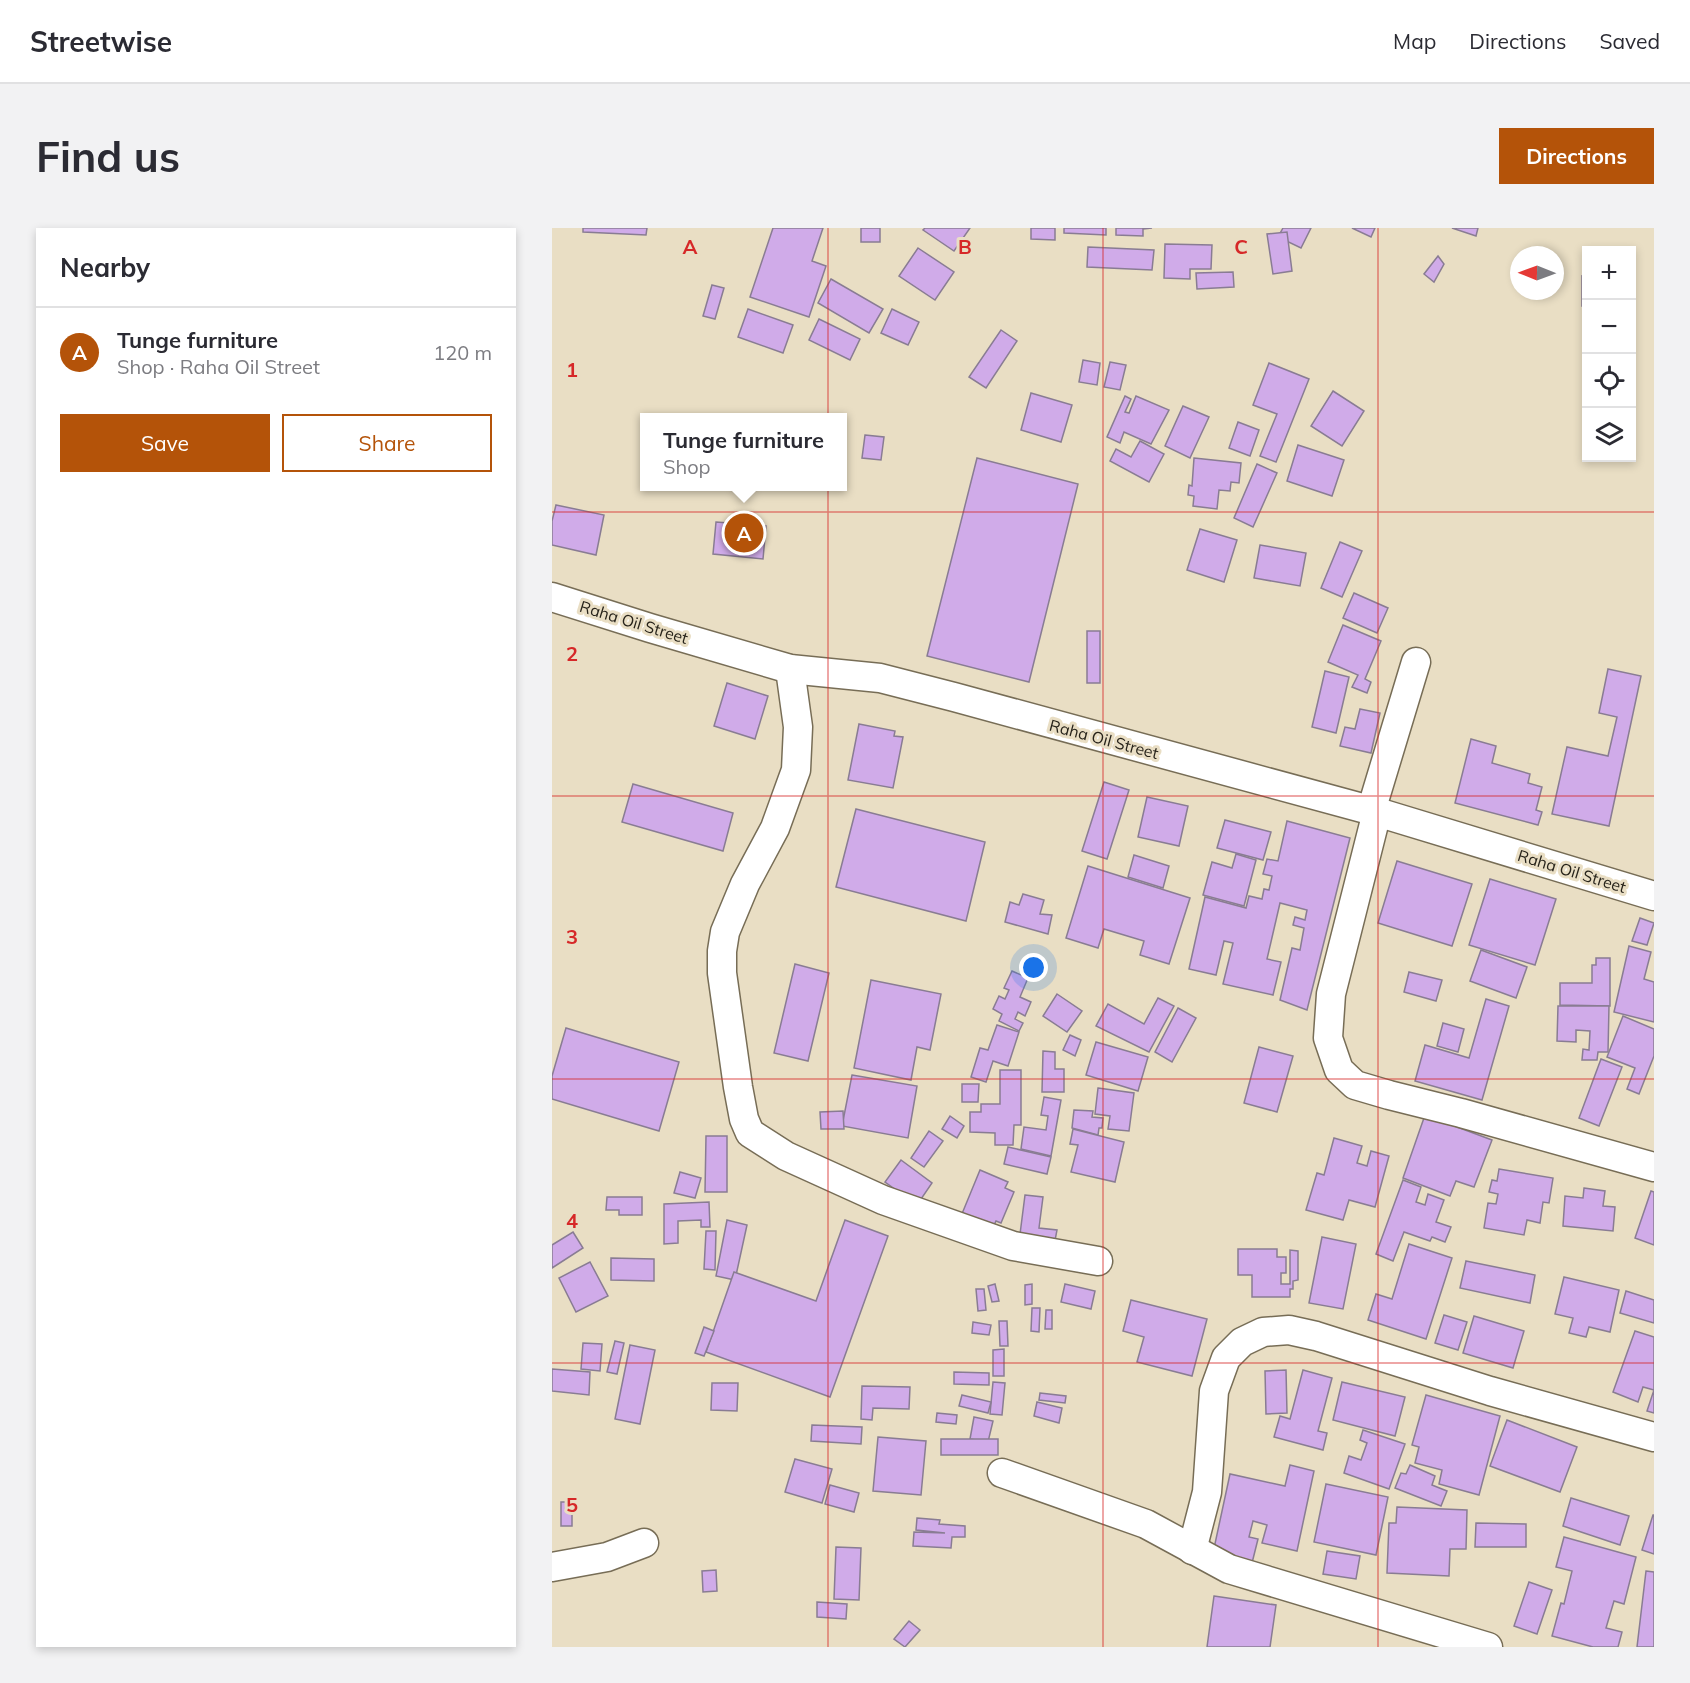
<!DOCTYPE html>
<html lang="en">
<head>
<meta charset="utf-8">
<style>
  :root { --surface:#fff; --page:#f2f2f3; --text:#2b2b33; --muted:#7c7c81; --line:#e1e1e2; --accent:#b45309 }
  body { margin:0; font-family:Mulish,sans-serif; background:var(--page); color:var(--text) }
  .controls { position:absolute; right:18px; top:18px; display:grid; overflow:hidden; border-radius:0px; box-shadow:0 3px 9px #0003 }
  .controls button { width:54px; height:54px; display:grid; place-items:center; padding:0; border:0; border-bottom:2px solid var(--line); background:var(--surface); color:var(--text); font:30px sans-serif }
  .compass { position:absolute; left:958px; top:18px; width:54px; height:54px; border-radius:50%; background:var(--surface); box-shadow:0 3px 9px #0003; rotate:271deg }
  .you { position:absolute; left:482px; top:740px; width:21px; height:21px; margin:-15px; border:4px solid #fff; border-radius:50%; background:#1a73e8; box-shadow:0 0 0 9px #1a73e833 }
  .badge { display:grid; place-items:center; width:39px; height:39px; border-radius:50%; background:var(--accent); color:#fff; font-size:20px; font-weight:700 }
  .pin { position:absolute; translate:-50% -50%; border:3px solid #fff; box-shadow:0 2px 6px #0006 }
  .popup { position:absolute; left:88px; top:185px; width:207px; height:78px; box-sizing:border-box; display:grid; place-content:center; border-radius:0px; background:var(--surface); filter:drop-shadow(0 2px 4px #0005); font-size:20px; white-space:nowrap; color:var(--muted) }
  .popup b { font-size:22px; color:var(--text) }
  .popup::after { content:''; position:absolute; left:50%; top:100%; margin-left:-12px; border:12px solid transparent; border-top-color:var(--surface) }
  .list { margin:0; padding:0; list-style:none }
  h2 { display:flex; justify-content:space-between; align-items:center; height:78px; margin:0; padding:0 24px; font-size:26px }
  h2 small { font-size:20px; font-weight:400; color:var(--muted) }
  .list li { display:grid; grid-template-columns:39px 1fr auto; gap:18px; align-items:center; box-sizing:border-box; height:90px; padding:0 24px; border-top:2px solid var(--line) }
  .list b { display:block; font-size:22px; white-space:nowrap }
  .list p { margin:0; font-size:20px; white-space:nowrap; color:var(--muted) }
  .list em { font-size:20px; font-style:normal; color:var(--muted) }
  .actions { display:flex; gap:12px; padding:18px 24px }
  .actions a { flex:1; padding:14px 0; border:2px solid var(--accent); border-radius:0px; text-align:center; font-size:21px; color:var(--accent) }
  .actions .main { background:var(--accent); color:#fff }
  .icon { flex:none; width:33px; height:33px; fill:none; stroke:currentColor; stroke-width:2; stroke-linecap:round; stroke-linejoin:round }
  .map { position:relative; flex:none; width:1102px; height:1419px; overflow:hidden; border-radius:0px }
  header { display:flex; align-items:center; gap:36px; box-sizing:border-box; height:84px; padding:0 30px; background:var(--surface); border-bottom:2px solid var(--line) }
  header strong { font-size:28px }
  nav { display:flex; gap:33px; margin-inline-start:auto; font-size:21px }
  .intro { display:flex; align-items:center; justify-content:space-between; box-sizing:border-box; height:144px; padding:0 36px }
  h1 { margin:0; font-size:42px }
  .button { padding:15px 27px; border-radius:0px; background:var(--accent); color:#fff; font-size:21px; font-weight:700 }
  main { display:flex; gap:36px; padding:0 36px }
  aside { flex:1; background:var(--surface); border-radius:0px; box-shadow:0 3px 9px #0003 }
  .map>svg:first-child { display:block }
</style>
</head>
<body>
<header>
<strong>Streetwise</strong>
<nav><a>Map</a><a>Directions</a><a>Saved</a></nav>
</header>
<div class="intro"><h1>Find us</h1><a class="button">Directions</a></div>
<main>
<aside>
<h2>Nearby<small></small></h2>
<ul class="list">
<li><span class="badge">A</span><div><b>Tunge furniture</b><p>Shop · Raha Oil Street</p></div><em>120 m</em></li>
</ul>
<div class="actions"><a class="main">Save</a><a>Share</a></div>
</aside>
<div class="map">
<svg width="1102" height="1419" viewBox="0 0 1102 1419">
  <rect width="100%" height="100%" fill="#e9dec4"/>
  <g fill="#d0abe9" stroke="#897c93" stroke-width="1.5">
    <path d="M31 0H95L94 7 31 4Z"/>
    <path d="M221 0H271L260 33 274 38 257 89 198 69Z"/>
    <rect x="309" y="0" width="19" height="14"/>
    <path d="M373 0H418L402 23 371 2Z"/>
    <path d="M479 0H503V12L479 11Z"/>
    <path d="M512 0H554V7L512 5Z"/>
    <path d="M564 0H600L591 1V8L564 7Z"/>
    <path d="M731 0H759L749 20 726 9Z"/>
    <path d="M800 0H823L819 9Z"/>
    <path d="M900 0H926L924 8Z"/>
    <path d="M735 4 740 43 721 46 715 6Z"/>
    <path d="M613 16 660 17 659 41H638V51L612 50Z"/>
    <path d="M536 19 602 22 600 42 535 39Z"/>
    <path d="M366 20 402 44 383 72 347 48Z"/>
    <path d="M886 28 892 36 882 54 872 46Z"/>
    <path d="M681 44 682 59 645 61 644 45Z"/>
    <path d="M1030 48 1034 49V78H1030Z"/>
    <path d="M279 51 331 81 317 105 266 75Z"/>
    <path d="M160 57 172 60 163 91 151 88Z"/>
    <path d="M196 81 241 97 231 125 186 109Z"/>
    <path d="M340 81 367 94 356 117 329 105Z"/>
    <path d="M267 91 308 111 298 132 257 112Z"/>
    <path d="M449 102 465 113 434 160 417 149Z"/>
    <path d="M531 132 548 135 545 157 527 154Z"/>
    <path d="M558 134 574 137 568 162 552 159Z"/>
    <path d="M717 135 757 151 724 234 708 228 725 186 701 177Z"/>
    <path d="M781 163 812 183 790 218 759 198Z"/>
    <path d="M479 165 520 177 509 214 469 202Z"/>
    <path d="M573 168 579 171 573 184 577 185 584 168 617 182 599 216 572 204 568 215 555 209Z"/>
    <path d="M631 178 657 189 638 230 613 218Z"/>
    <path d="M686 194 707 202 698 228 677 220Z"/>
    <path d="M313 207 332 209 329 232 310 230Z"/>
    <path d="M588 213 612 226 597 254 558 233 564 221 579 229Z"/>
    <path d="M746 217 792 232 780 268 735 253Z"/>
    <path d="M425 230 526 256 477 454 375 428Z"/>
    <path d="M642 230 689 235 687 255 679 254 678 263 667 262 665 281 641 278 642 268 636 267 637 257 640 258Z"/>
    <path d="M705 236 725 245 701 299 682 290Z"/>
    <path d="M4 277 52 287 44 327 0 317V293Z"/>
    <path d="M164 294 214 298 211 331 161 326Z"/>
    <path d="M648 301 685 312 672 354 635 342Z"/>
    <path d="M788 314 810 323 790 369 769 360Z"/>
    <path d="M708 317 754 325 748 358 702 350Z"/>
    <path d="M802 365 836 380 825 405 791 390Z"/>
    <path d="M791 397 829 413 813 451 819 454 815 465 800 459 806 447 776 434Z"/>
    <rect x="535" y="403" width="13" height="52"/>
    <path d="M1056 441 1089 448 1057 598 1000 586 1015 519 1056 528 1065 489 1047 485Z"/>
    <path d="M773 443 797 449 784 505 760 499Z"/>
    <path d="M175 455 216 468 203 511 162 498Z"/>
    <path d="M808 481 828 485 819 525 788 518 793 499 803 501Z"/>
    <path d="M307 496 343 503 342 508 351 509 341 560 296 552Z"/>
    <path d="M919 511 944 518 940 535 978 546 976 555 990 559 984 582 990 584 986 597 903 575Z"/>
    <path d="M552 554 577 562 555 631 530 623Z"/>
    <path d="M81 556 181 585 171 623 70 594Z"/>
    <path d="M595 569 636 578 627 618 586 609Z"/>
    <path d="M304 581 433 614 414 693 284 659Z"/>
    <path d="M673 592 719 604 711 632 665 620Z"/>
    <path d="M735 593 798 610 755 782 728 772 740 720 748 722 752 700 741 697 743 689 753 692 755 682 728 675 715 731 729 734 721 767 671 756 681 715 672 713 664 747 637 741 653 669 694 680 697 668 710 671 712 661 717 662 720 648 711 646 715 631 726 633Z"/>
    <path d="M684 626 704 632 692 678 651 667 660 634 680 640Z"/>
    <path d="M582 627 617 638 611 660 576 649Z"/>
    <path d="M845 633 920 656 900 718 826 695Z"/>
    <path d="M536 638 638 670 617 736 588 727 592 713 552 701 546 720 514 710Z"/>
    <path d="M938 651 1004 671 983 737 917 717Z"/>
    <path d="M471 666 492 672 488 686 500 687 496 706 453 694 458 674 467 677Z"/>
    <path d="M1088 690 1102 695 1095 717 1080 713Z"/>
    <path d="M1077 718 1099 724 1092 751 1102 754V794L1062 784Z"/>
    <path d="M929 722 975 739 964 770 918 753Z"/>
    <path d="M1044 730H1058V778L1008 777V755H1040V737H1044Z"/>
    <path d="M243 736 277 745 256 833 222 825Z"/>
    <path d="M460 743 476 750 468 769 479 774 473 788 466 784 463 791 471 795 467 803 447 793 450 786 441 781 447 768 453 771 457 762 452 760Z"/>
    <path d="M857 744 890 752 884 773 852 764Z"/>
    <path d="M319 752 389 766 378 822 365 819 359 852 302 840Z"/>
    <path d="M505 766 530 783 515 804 491 788Z"/>
    <path d="M606 770 622 778 597 824 544 798 556 776 592 796Z"/>
    <path d="M934 771 957 778 930 872 863 853 873 817 917 830Z"/>
    <path d="M1006 778H1057L1056 824H1046L1045 832H1030L1031 821 1037 822 1038 803 1024 802V814L1005 813Z"/>
    <path d="M626 780 644 790 620 834 603 824Z"/>
    <path d="M1071 788 1102 801V828L1087 866 1075 861 1083 840 1055 829Z"/>
    <path d="M891 795 912 801 906 824 885 818Z"/>
    <path d="M445 797 467 804 456 838 441 833 434 854 419 849 428 820 436 822Z"/>
    <path d="M14 800 127 834 107 903 0 871V848Z"/>
    <path d="M518 807 529 812 523 828 511 822Z"/>
    <path d="M544 814 596 829 586 863 534 847Z"/>
    <path d="M707 819 741 828 725 884 692 875Z"/>
    <path d="M491 823 503 824V841H512V864H490Z"/>
    <path d="M1049 831 1070 839 1047 898 1027 890Z"/>
    <path d="M448 842H469V897H462L461 917H443V905L418 904V884H429V876H448Z"/>
    <path d="M300 847 365 858 356 910 290 898Z"/>
    <path d="M410 856H427L426 874H410Z"/>
    <path d="M546 860 582 865 577 903 556 901 558 888 543 886Z"/>
    <path d="M492 869 509 872 499 928 469 921 472 899 494 902 496 888 489 887Z"/>
    <path d="M522 882 541 883 540 889 551 890 550 900H547L546 907 520 900Z"/>
    <path d="M291 883 292 901H269L268 884Z"/>
    <path d="M873 887 940 912 922 959 904 953 898 968 851 950Z"/>
    <path d="M398 888 412 898 405 910 390 901Z"/>
    <path d="M521 901 572 914 563 954 519 944 526 917 518 916Z"/>
    <path d="M377 903 391 913 372 939 359 930Z"/>
    <path d="M154 908H175V964H153Z"/>
    <path d="M782 910 810 918 805 935 815 938 819 923 837 928 823 979 797 972 791 992 754 982 765 945 772 947Z"/>
    <path d="M456 919 499 929 495 946 452 936Z"/>
    <path d="M349 932 380 955 365 977 333 954Z"/>
    <path d="M947 941 1001 950 997 975 991 974 988 995 975 992 972 1007 932 1000 936 975 944 976 946 966 937 964 940 952 945 953Z"/>
    <path d="M428 942 456 954 453 960 462 964 449 995 444 993 438 1006 407 993Z"/>
    <path d="M128 944 149 950 143 970 122 965Z"/>
    <path d="M851 952 869 959 864 974 873 977 876 966 892 972 884 994 899 999 893 1014 880 1009 878 1013 852 1004 841 1033 824 1026Z"/>
    <path d="M1032 960 1053 963 1051 978 1063 979 1061 1003 1011 998 1013 968 1031 970Z"/>
    <path d="M1099 963 1102 964V1017L1083 1010Z"/>
    <path d="M473 967 491 969 487 1000 505 1002 502 1018 467 1014Z"/>
    <path d="M55 969H90V987H67V982H54Z"/>
    <path d="M157 974 158 999H149V992L126 993V1015L112 1016V976Z"/>
    <path d="M175 992 195 997 183 1052 164 1048Z"/>
    <path d="M293 992 336 1008 278 1169 154 1124 182 1044 264 1073Z"/>
    <path d="M154 1003H164L163 1042 152 1041Z"/>
    <path d="M21 1004 31 1020 0 1040V1017Z"/>
    <path d="M770 1009 804 1016 791 1081 757 1075Z"/>
    <path d="M857 1016 900 1030 874 1111 816 1092 824 1066 840 1071Z"/>
    <path d="M686 1021H725V1029H734V1045H729V1056H738V1022L746 1023V1052L741 1053V1061H738V1069H700V1047H686Z"/>
    <path d="M59 1030 102 1031V1053L59 1052Z"/>
    <path d="M914 1033 983 1047 978 1075 908 1060Z"/>
    <path d="M38 1034 56 1068 24 1084 7 1050Z"/>
    <path d="M1012 1049 1067 1062 1058 1104 1037 1099 1034 1109 1017 1105 1021 1090 1003 1086Z"/>
    <path d="M443 1056 447 1073 440 1074 436 1058Z"/>
    <path d="M480 1056V1076L473 1077V1057Z"/>
    <path d="M513 1056 543 1063 539 1081 509 1074Z"/>
    <path d="M424 1061H432L434 1082 426 1083Z"/>
    <path d="M1074 1063 1102 1072V1095L1068 1085Z"/>
    <path d="M579 1072 655 1091 640 1148 585 1134 592 1109 571 1103Z"/>
    <path d="M480 1080H488L487 1104 479 1103Z"/>
    <path d="M494 1082H500V1101H493Z"/>
    <path d="M892 1087 915 1094 906 1122 883 1115Z"/>
    <path d="M922 1088 972 1103 961 1140 911 1125Z"/>
    <path d="M447 1093H455L456 1118H448Z"/>
    <path d="M421 1094 439 1097 437 1107 420 1105Z"/>
    <path d="M152 1099 162 1103 152 1128 143 1125Z"/>
    <path d="M1083 1103 1102 1109V1185L1095 1183 1102 1162 1091 1159 1086 1174 1061 1164Z"/>
    <path d="M63 1113 72 1115 65 1146 55 1144Z"/>
    <path d="M31 1115 50 1116 48 1143 29 1141Z"/>
    <path d="M78 1117 103 1122 88 1196 63 1191Z"/>
    <path d="M452 1121V1148H441V1122Z"/>
    <path d="M0 1141 38 1144 37 1167 0 1163Z"/>
    <path d="M734 1142 735 1185 714 1186 713 1143Z"/>
    <path d="M751 1142 780 1150 766 1203 775 1205 771 1222 722 1209 728 1188 738 1191Z"/>
    <path d="M402 1144 437 1145V1157L402 1156Z"/>
    <path d="M441 1154 453 1155 450 1187 438 1186Z"/>
    <path d="M790 1154 853 1169 843 1208 781 1192Z"/>
    <path d="M160 1155H186L185 1183 159 1182Z"/>
    <path d="M310 1158 358 1159 357 1181 321 1180 320 1192 309 1191Z"/>
    <path d="M488 1165 514 1168 513 1175 487 1172Z"/>
    <path d="M410 1167 439 1174 436 1185 407 1178Z"/>
    <path d="M874 1167 948 1188 927 1267 887 1256 890 1242 863 1235 867 1219 860 1217Z"/>
    <path d="M485 1174 510 1180 507 1195 482 1188Z"/>
    <path d="M385 1185 405 1187 404 1196 384 1194Z"/>
    <path d="M422 1189 441 1193 436 1214 418 1211Z"/>
    <path d="M955 1192 1025 1219 1008 1264 938 1238Z"/>
    <path d="M260 1197 310 1199 309 1216 259 1213Z"/>
    <path d="M811 1202 853 1216 837 1261 792 1245 797 1228 809 1232 815 1215 808 1212Z"/>
    <path d="M326 1209 374 1213 369 1267 321 1263Z"/>
    <rect x="389" y="1211" width="57" height="16"/>
    <path d="M243 1231 280 1241 270 1275 233 1264Z"/>
    <path d="M738 1237 762 1243 745 1323 710 1315 715 1297 701 1293 697 1309 706 1311 700 1335 661 1325 678 1246 733 1258Z"/>
    <path d="M858 1237 883 1248 880 1257 895 1263 889 1278 843 1260 849 1245 854 1246Z"/>
    <path d="M774 1256 836 1269 824 1327 762 1314Z"/>
    <path d="M278 1257 307 1265 302 1284 273 1276Z"/>
    <path d="M1019 1270 1077 1288 1068 1317 1011 1298Z"/>
    <rect x="9" y="1274" width="11" height="24"/>
    <path d="M845 1279 915 1282 914 1321H898L897 1348 835 1345 837 1295H844Z"/>
    <path d="M1101 1287H1102V1326L1090 1322Z"/>
    <path d="M365 1290 388 1292 387 1296 413 1298V1309H400L399 1320 361 1318 362 1304 393 1305 364 1302Z"/>
    <path d="M924 1295 974 1296V1319H923Z"/>
    <path d="M1012 1309 1084 1329 1072 1376 1062 1373 1054 1400 1070 1404 1066 1419H1041L1000 1408 1009 1375 1012 1376 1020 1343 1004 1339Z"/>
    <path d="M284 1319 309 1320 307 1372 282 1371Z"/>
    <path d="M775 1323 808 1328 804 1351 771 1346Z"/>
    <path d="M164 1342 165 1363 151 1364 150 1343Z"/>
    <path d="M1094 1343 1102 1344V1419H1085Z"/>
    <path d="M977 1354 1000 1362 985 1406 962 1398Z"/>
    <path d="M662 1368 724 1377 718 1419H655Z"/>
    <path d="M265 1374 295 1376 294 1391 265 1389Z"/>
    <path d="M357 1393 368 1402 353 1419 342 1411Z"/>
  </g>
  <g fill="none" stroke-linecap="round" stroke-linejoin="round">
    <g stroke="#776d56" stroke-width="31">
      <g id="street">
        <path d="M0 369 98 400 238 441 328 450 402 469 825 584 1102 668"/>
        <path d="M238 441 246 499 244 542 223 600 193 656 173 704 170 723V745L186 859 192 891 198 905 234 928 331 972 461 1018 546 1033"/>
        <path d="M819 583 864 434"/>
        <path d="M825 584 779 766 776 810 787 842 803 857 837 867 909 885 1102 939"/>
        <path d="M450 1245 594 1296 677 1341 936 1419"/>
        <path d="M640 1322 655 1264 662 1163 674 1130 690 1114 711 1104 737 1102 764 1108 938 1163 1102 1209"/>
        <path d="M0 1339 55 1329 92 1315"/>
      </g>
    </g>
    <use href="#street" stroke="#fff" stroke-width="28"/>
  </g>
  <path fill="none" stroke="#d62828" stroke-width="1.5" stroke-opacity="0.55" d="M276 0V1419M551 0V1419M826 0V1419M0 284H1102M0 568H1102M0 851H1102M0 1135H1102"/>
  <g text-anchor="middle" stroke-width="6" stroke-linejoin="round" paint-order="stroke">
    <g font-size="16" fill="#27231a" stroke="#e9dec4">
      <text transform="translate(82 394) rotate(17)" y="6">Raha Oil Street</text>
      <text transform="translate(552 511) rotate(15)" y="6">Raha Oil Street</text>
      <text transform="translate(1020 643) rotate(17)" y="6">Raha Oil Street</text>
    </g>
  </g>
  <g font-size="20" text-anchor="middle" font-weight="bold" fill="#d62828" stroke="#e9dec4" stroke-width="6" stroke-linejoin="round" paint-order="stroke">
    <text x="138" y="26">A</text>
    <text x="413" y="26">B</text>
    <text x="689" y="26">C</text>
    <text x="20" y="149">1</text>
    <text x="20" y="433">2</text>
    <text x="20" y="716">3</text>
    <text x="20" y="1000">4</text>
    <text x="20" y="1284">5</text>
  </g>
</svg>
<div class="controls">
<button>+</button>
<button>−</button>
<button><svg class="icon" aria-label="locate" viewBox="0 0 24 24"><circle cx="12" cy="12" r="6"/><path d="M12 2v4M12 18v4M2 12h4M18 12h4"/></svg></button>
<button><svg class="icon" aria-label="layers" viewBox="0 0 24 24"><path d="M12 4l9 5-9 5-9-5zM3 14l9 5 9-5"/></svg></button>
</div>
<svg class="compass" viewBox="-18 -18 36 36"><path d="M0-13l5 13h-10z" fill="#e53935"/><path d="M0 13l5-13h-10z" fill="#7c7c81"/></svg>
<div class="you"></div>
<div class="pin badge" style="left:192px;top:305px">A</div>
<div class="popup"><b>Tunge furniture</b>Shop</div>
</div>
</main>
</body>
</html>
